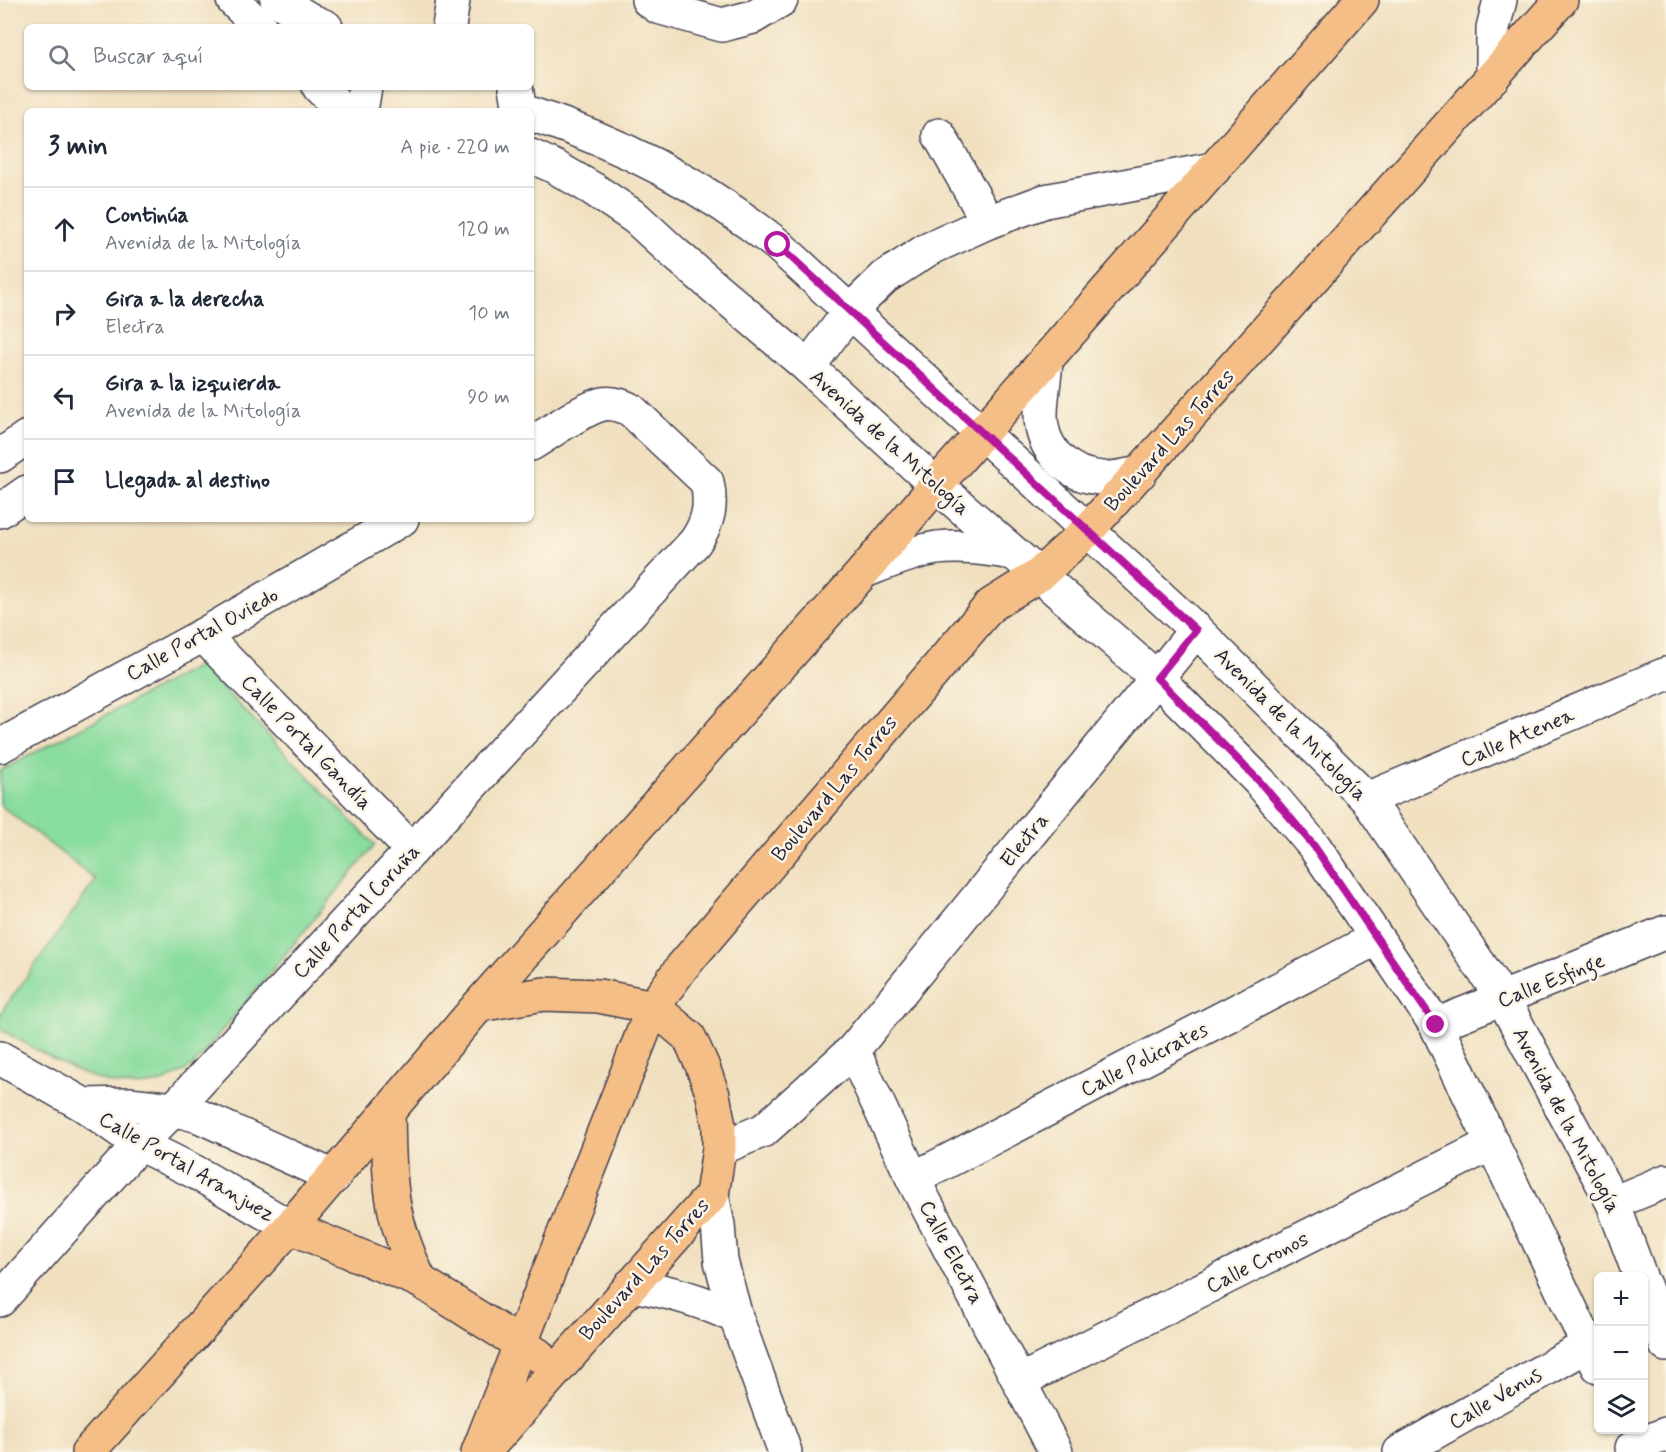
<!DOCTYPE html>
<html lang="es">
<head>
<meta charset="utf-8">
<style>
  :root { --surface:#fff; --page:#f6f6f7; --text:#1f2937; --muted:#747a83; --line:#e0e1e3 }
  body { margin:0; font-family:Mynerve,sans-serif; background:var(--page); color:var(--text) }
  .controls { position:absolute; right:18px; bottom:18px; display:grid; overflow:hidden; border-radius:9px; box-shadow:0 2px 4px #0004 }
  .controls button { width:54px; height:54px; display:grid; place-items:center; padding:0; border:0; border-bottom:2px solid var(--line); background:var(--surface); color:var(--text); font:30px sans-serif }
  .stop { position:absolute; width:18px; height:18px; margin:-14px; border:4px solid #b5179e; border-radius:50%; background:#fff }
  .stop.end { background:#b5179e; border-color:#fff; box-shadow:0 2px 6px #0008 }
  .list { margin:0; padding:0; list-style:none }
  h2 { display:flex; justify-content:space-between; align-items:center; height:78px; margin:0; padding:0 24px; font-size:26px }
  h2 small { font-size:20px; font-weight:400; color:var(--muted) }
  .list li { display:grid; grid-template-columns:39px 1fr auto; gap:18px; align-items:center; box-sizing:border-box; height:84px; padding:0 24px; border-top:2px solid var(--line) }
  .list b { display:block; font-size:22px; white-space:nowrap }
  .list p { margin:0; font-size:20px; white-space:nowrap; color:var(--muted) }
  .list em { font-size:20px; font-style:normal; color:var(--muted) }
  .icon { flex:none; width:33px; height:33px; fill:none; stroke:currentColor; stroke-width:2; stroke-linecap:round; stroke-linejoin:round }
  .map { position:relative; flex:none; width:1666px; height:1452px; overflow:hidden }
  .search { position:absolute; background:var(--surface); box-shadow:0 2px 4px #0004; left:24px; top:24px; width:510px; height:66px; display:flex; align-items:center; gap:15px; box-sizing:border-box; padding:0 21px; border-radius:9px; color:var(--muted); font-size:22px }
  .panel { position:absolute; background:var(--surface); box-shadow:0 2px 4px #0004; left:24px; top:108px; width:510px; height:414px; border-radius:9px }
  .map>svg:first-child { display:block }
</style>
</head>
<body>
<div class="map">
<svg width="1666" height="1452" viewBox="0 0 1666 1452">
  <rect width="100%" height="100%" fill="#fcf5e5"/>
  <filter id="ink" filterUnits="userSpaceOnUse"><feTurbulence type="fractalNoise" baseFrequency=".0167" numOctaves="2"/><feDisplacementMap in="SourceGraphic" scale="12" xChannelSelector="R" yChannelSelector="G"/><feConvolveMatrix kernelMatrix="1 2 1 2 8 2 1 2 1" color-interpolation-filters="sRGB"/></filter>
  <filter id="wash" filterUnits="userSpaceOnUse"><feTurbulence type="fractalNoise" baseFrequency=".008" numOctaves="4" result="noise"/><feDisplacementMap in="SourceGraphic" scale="24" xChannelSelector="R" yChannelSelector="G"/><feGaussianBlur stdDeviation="1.35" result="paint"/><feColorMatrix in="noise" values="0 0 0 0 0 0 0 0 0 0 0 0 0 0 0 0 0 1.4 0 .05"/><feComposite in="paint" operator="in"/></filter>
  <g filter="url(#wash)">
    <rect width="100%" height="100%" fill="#f0e0c0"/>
    <path fill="#88dc9e" stroke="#557f6c" stroke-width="1.5" d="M200 665 375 845 194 1065C184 1071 172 1079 161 1082 106 1099 47 1054 0 1029V1014L96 880 0 805V771Z"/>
  </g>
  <g filter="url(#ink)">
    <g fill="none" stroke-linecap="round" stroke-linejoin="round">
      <g stroke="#413e4f" stroke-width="36">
        <g id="minor">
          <path d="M233 0 260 27"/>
          <path d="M277 0 312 21 326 27"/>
          <path d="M648 0 658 7 722 25 753 17 781 0"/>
          <path d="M449 27 453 0"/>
          <path d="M1493 77V28L1500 0"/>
          <path d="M319 87 343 111"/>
          <path d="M516 87 520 111"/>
          <path d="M361 111 365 87"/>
          <path d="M531 114C621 143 704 186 778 245L1196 630 1367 799 1503 999 1613 1203 1640 1276"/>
          <path d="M939 135 988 222"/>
          <path d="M531 156 555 167 593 189 636 218 673 252 808 367 936 485 1157 678 1260 782 1314 846 1436 1025 1598 1366"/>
          <path d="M1046 360C1045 378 1041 397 1041 415 1041 450 1069 477 1103 478 1115 479 1128 475 1140 473"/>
          <path d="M808 367 850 311 885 277 927 250 988 222 1045 201 1214 169"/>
          <path d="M0 456 27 437"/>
          <path d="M0 511 27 492"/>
          <path d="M864 571C888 562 912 552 937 548 962 545 988 549 1013 553"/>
          <path d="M203 635 412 850"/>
          <path d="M0 746 203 635 402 519"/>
          <path d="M1367 799 1666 674"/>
          <path d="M1436 1025 1666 932"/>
          <path d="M853 1050 913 1179 1056 1452"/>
          <path d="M0 1058 84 1105 139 1144 195 1172 290 1227"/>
          <path d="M84 1105 129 1104 174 1109 199 1116 334 1177"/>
          <path d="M719 1149 764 1130 853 1050 1196 630"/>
          <path d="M913 1179 1375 939"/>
          <path d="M712 1195 718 1225 721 1261 736 1317 785 1452"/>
          <path d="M1613 1203 1666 1181"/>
          <path d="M631 1285C669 1291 701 1300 736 1317"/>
          <path d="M1644 1285 1666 1345"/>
          <path d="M0 1300 139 1144 174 1109 695 542C709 522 712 505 707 482L631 410C622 406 613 402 603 404 582 409 551 432 531 444"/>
          <path d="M1020 1381 1493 1143"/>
          <path d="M1632 1448 1666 1434"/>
          <path d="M1400 1452 1590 1344"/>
        </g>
      </g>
      <g stroke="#413e4f" stroke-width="36">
        <g id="major">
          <path d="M479 1005 544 994 599 996 653 1007 689 1037 702 1065 713 1095 719 1126V1149L712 1195 488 1447"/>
          <path d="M388 1113C389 1144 388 1175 394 1206 399 1233 409 1257 420 1281"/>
          <path d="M290 1227 420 1281 538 1355"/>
          <path d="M88 1452 290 1227 479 1005 864 571 936 485 1362 0"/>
          <path d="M478 1452 653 1007 682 967 991 605 1039 575 1088 530 1561 0"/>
        </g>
      </g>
      <use href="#minor" stroke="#fff" stroke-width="33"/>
      <use href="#major" stroke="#f6be87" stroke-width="33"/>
    </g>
  </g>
  <g fill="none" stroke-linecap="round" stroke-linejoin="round" filter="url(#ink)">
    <path stroke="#b5179e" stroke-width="8" d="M778 245 1196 630 1157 678 1260 782 1314 846 1436 1025"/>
  </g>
  <g text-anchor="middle" stroke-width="5" stroke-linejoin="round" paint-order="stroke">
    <g font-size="21" fill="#22223b" stroke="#fcf5e5">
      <text transform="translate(1169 440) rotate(-48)" y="7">Boulevard Las Torres</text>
      <text transform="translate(890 442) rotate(42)" y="7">Avenida de la Mitología</text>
      <text transform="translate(202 634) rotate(-29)" y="7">Calle Portal Oviedo</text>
      <text transform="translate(1291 724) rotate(45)" y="7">Avenida de la Mitología</text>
      <text transform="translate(1517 737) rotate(-23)" y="7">Calle Atenea</text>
      <text transform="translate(307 742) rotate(46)" y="7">Calle Portal Gandía</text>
      <text transform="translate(834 788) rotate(-50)" y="7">Boulevard Las Torres</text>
      <text transform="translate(1024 840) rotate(-51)" y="7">Electra</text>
      <text transform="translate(356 911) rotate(-47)" y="7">Calle Portal Coruña</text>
      <text transform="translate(1551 980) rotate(-22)" y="7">Calle Esfinge</text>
      <text transform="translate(1144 1059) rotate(-27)" y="7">Calle Policrates</text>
      <text transform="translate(1567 1120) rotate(62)" y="7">Avenida de la Mitología</text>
      <text transform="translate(187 1166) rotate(30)" y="7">Calle Portal Aranjuez</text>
      <text transform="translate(952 1252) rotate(62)" y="7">Calle Electra</text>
      <text transform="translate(1257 1262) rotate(-27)" y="7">Calle Cronos</text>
      <text transform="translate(644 1269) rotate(-48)" y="7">Boulevard Las Torres</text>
      <text transform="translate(1495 1398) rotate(-30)" y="7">Calle Venus</text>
    </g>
  </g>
</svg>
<div class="controls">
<button>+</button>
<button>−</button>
<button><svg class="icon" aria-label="layers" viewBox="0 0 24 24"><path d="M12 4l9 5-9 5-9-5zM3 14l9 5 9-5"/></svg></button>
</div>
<div class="stop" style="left:778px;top:245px"></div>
<div class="stop end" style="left:1436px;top:1025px"></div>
<div class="search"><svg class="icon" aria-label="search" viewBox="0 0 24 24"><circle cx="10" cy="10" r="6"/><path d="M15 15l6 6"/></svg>Buscar aquí</div>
<section class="panel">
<h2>3 min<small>A pie · 220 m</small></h2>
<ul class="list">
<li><svg class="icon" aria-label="ahead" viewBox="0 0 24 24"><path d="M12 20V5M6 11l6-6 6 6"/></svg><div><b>Continúa</b><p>Avenida de la Mitología</p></div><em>120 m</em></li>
<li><svg class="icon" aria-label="right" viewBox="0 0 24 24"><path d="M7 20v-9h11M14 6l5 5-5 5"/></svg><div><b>Gira a la derecha</b><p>Electra</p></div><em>10 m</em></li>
<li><svg class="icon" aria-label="left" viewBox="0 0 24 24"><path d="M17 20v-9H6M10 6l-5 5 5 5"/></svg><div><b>Gira a la izquierda</b><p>Avenida de la Mitología</p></div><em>90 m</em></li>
<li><svg class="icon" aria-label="arrive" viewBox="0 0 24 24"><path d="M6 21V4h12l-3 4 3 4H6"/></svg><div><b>Llegada al destino</b></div></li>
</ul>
</section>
</div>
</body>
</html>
